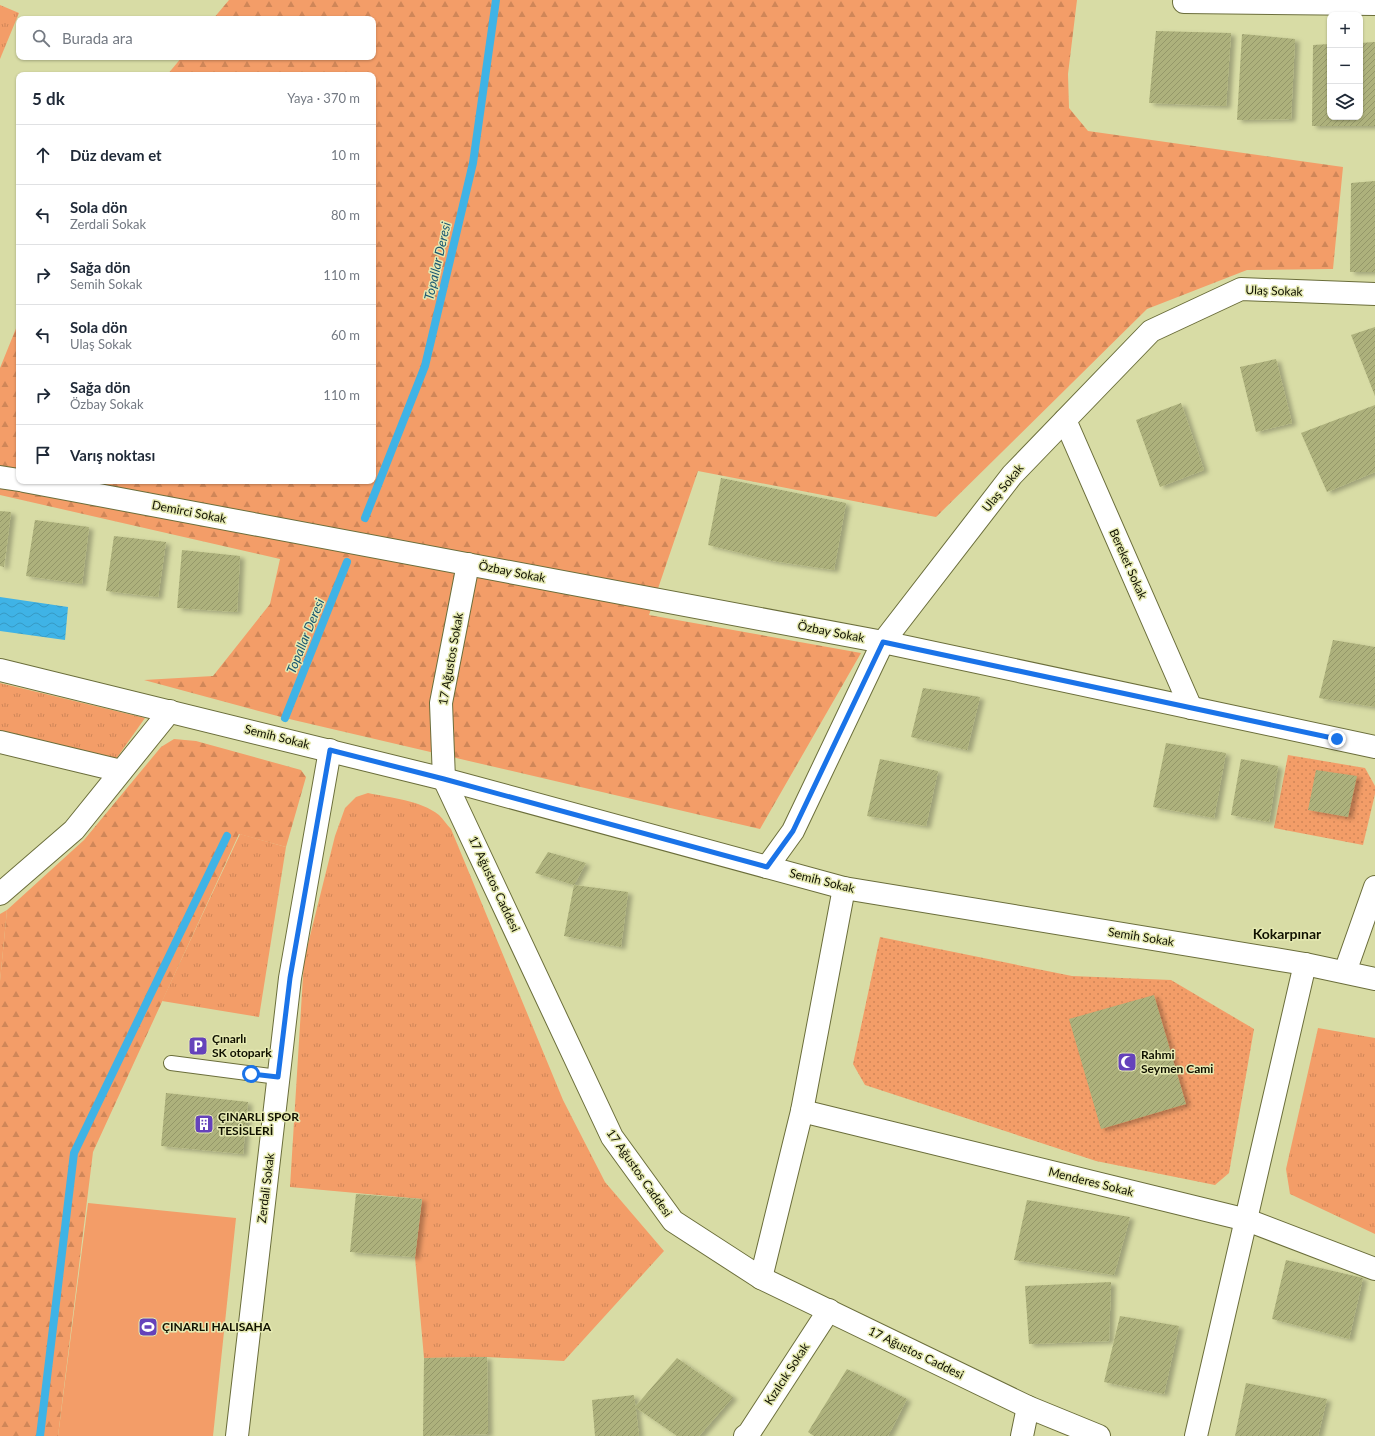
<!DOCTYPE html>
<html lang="tr">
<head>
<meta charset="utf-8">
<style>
  :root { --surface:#fff; --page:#f6f6f7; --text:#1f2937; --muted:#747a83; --line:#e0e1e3 }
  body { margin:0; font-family:Lato,sans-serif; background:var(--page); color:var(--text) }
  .controls { position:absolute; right:12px; top:12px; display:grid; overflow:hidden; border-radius:8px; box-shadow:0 1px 3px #0004 }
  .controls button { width:36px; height:36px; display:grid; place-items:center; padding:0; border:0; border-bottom:1px solid var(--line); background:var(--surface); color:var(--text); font:20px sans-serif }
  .stop { position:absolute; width:12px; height:12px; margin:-9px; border:3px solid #1a73e8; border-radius:50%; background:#fff }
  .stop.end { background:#1a73e8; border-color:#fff; box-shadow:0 1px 4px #0008 }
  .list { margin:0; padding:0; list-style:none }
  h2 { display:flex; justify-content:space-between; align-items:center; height:52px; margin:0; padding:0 16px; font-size:17px }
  h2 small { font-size:13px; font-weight:400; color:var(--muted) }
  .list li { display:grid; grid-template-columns:26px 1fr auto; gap:12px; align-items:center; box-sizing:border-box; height:60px; padding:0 16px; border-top:1px solid var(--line) }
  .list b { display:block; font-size:15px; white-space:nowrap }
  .list p { margin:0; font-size:13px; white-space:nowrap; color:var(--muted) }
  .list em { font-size:13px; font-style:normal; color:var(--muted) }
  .icon { flex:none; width:22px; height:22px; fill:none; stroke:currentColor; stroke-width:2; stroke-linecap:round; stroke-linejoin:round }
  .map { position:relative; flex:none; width:1375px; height:1436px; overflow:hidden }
  .search { position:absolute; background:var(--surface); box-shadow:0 1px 3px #0004; left:16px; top:16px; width:360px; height:44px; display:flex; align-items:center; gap:10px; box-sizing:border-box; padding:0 14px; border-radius:8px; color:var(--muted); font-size:15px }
  .panel { position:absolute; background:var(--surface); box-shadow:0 1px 3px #0004; left:16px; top:72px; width:360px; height:412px; border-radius:8px }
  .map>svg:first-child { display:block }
</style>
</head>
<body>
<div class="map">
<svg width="1375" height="1436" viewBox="0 0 1375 1436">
  <defs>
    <pattern id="grass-tufts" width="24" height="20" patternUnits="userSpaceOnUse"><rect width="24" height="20" fill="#f39d68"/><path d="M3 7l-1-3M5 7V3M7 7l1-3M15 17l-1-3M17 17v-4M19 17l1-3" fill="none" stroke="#cf8658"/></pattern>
    <pattern id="forest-firs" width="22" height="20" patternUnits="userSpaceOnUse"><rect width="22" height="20" fill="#f39d68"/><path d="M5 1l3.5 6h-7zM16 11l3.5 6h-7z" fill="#cf8658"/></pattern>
    <pattern id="garden-dots" width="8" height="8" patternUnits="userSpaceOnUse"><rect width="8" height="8" fill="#f39d68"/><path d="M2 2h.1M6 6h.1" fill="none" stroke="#cf8658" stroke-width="1.8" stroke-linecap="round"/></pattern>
    <pattern id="water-waves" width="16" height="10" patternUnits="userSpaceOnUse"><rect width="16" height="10" fill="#3fb3e6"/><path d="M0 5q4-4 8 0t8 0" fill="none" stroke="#3699c4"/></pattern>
    <pattern id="building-hatch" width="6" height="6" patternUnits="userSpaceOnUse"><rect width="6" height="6" fill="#adb17b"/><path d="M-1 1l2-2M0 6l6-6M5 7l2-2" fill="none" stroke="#949769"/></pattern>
    <filter id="shadow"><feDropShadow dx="4.5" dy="2.5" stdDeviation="2" flood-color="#0004"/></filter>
  </defs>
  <rect width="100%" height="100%" fill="#d8dca5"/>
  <g fill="url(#grass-tufts)">
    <path d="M0 5 19 13 0 59Z"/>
    <path d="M0 683 145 718 116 759 0 731Z"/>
    <path d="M368 793C391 798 420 800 439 815 443 819 447 825 451 829L563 1100 605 1182 664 1251 564 1361 487 1357 424 1358 415 1257 422 1199 290 1187 304 960 335 836 345 808 356 797Z"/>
    <path d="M240 834 286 847 259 1017 162 1001Z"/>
    <path d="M7 910 0 981V914Z"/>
    <path d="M1318 1028 1375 1038V1234L1290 1194 1286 1169Z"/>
  </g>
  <g fill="url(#forest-firs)">
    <path d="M229 0H1077L1068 74 1069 108 1088 131 1343 167 1333 269 1247 270 1147 309 936 517 698 471 649 615 861 653 760 829 285 718 144 680 213 676 270 604 280 559 0 495V368L19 321V481H373V75H167L182 57H373V19H213Z"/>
    <path d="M174 739 196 741 301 770 306 777 286 847 239 834 93 1152 58 1436H0V981L7 910 84 840 161 747Z"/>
  </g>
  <g fill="url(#garden-dots)">
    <path d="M1288 755 1365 768 1375 786V794L1363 845 1274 828Z"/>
    <path d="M880 937 1072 976 1171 980 1254 1029 1229 1173 1215 1185 1096 1161 865 1085 853 1064Z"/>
  </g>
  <path fill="#f39d68" d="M88 1203 236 1218 213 1436H58Z"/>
  <path fill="url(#water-waves)" d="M0 597 68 607 65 640 0 631Z"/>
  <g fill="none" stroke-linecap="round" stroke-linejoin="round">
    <g stroke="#3fb3e6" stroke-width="8">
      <path d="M365 518 425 366 473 163 496 0"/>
      <path d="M285 718 347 562"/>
      <path d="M40 1436 74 1153 227 836"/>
    </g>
  </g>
  <g fill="url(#building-hatch)" filter="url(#shadow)">
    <path d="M1156 31 1231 33 1226 106 1149 103Z"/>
    <path d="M1242 34 1295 39 1291 119 1237 120Z"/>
    <path d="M1375 42V126H1312L1313 45 1330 44V117H1360V43Z"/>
    <path d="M1375 181V272H1350L1351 183Z"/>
    <path d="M1375 327V396L1351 335Z"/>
    <path d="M1276 359 1292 423 1256 432 1240 367Z"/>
    <path d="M1181 403 1204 470 1160 487 1136 420Z"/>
    <path d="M1375 405V472L1327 492 1301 433Z"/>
    <path d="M721 478 846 503 834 570 773 561 708 545Z"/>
    <path d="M0 511 11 512 4 567 0 566Z"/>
    <path d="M35 520 89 527 82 584 26 576Z"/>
    <path d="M114 536 166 542 158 597 106 591Z"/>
    <path d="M182 550 240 556 237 612 177 608Z"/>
    <path d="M1333 640 1375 647V707L1319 698Z"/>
    <path d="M923 688 980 697 967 750 911 737Z"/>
    <path d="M1166 743 1226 753 1214 818 1153 807Z"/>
    <path d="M880 759 938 771 926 826 867 816Z"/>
    <path d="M1241 759 1278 766 1269 822 1231 815Z"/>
    <path d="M1316 770 1357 776 1348 817 1308 810Z"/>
    <path d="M548 852 586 863 574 885 535 873Z"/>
    <path d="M574 885 628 892 621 947 564 936Z"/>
    <path d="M1154 995 1186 1104 1101 1129 1069 1019Z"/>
    <path d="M166 1093 248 1102 243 1154 161 1146Z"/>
    <path d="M356 1194 422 1199 415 1257 350 1252Z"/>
    <path d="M1027 1200 1130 1217 1114 1275 1014 1260Z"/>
    <path d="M1286 1260 1363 1278 1349 1339 1272 1319Z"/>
    <path d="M1111 1282 1109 1341 1029 1344 1025 1286Z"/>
    <path d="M1120 1316 1179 1326 1164 1394 1104 1382Z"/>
    <path d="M487 1357 488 1434 423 1436 424 1358Z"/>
    <path d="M677 1358 733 1397 699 1436H677L635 1407Z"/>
    <path d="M847 1369 907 1399 888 1436H814L808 1432Z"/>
    <path d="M1246 1383 1327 1399 1318 1436H1235Z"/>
    <path d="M634 1395 639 1436H595L592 1400Z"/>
  </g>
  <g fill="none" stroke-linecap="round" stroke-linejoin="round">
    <g stroke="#6b6e3b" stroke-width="16">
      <path id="service" d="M171 1063 278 1077"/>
    </g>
    <g stroke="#6b6e3b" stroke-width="24">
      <g id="minor">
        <path d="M1184 2 1375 4"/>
        <path d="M1065 420 1191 708"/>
        <path d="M0 477 19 480"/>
        <path d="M24 481 883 642 1375 747"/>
        <path d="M0 670 444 779 844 888 1305 964 1375 979"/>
        <path d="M0 742 121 771"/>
        <path d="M444 779 441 703 468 564"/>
        <path d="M767 867 793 831 883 642 1012 475 1151 331 1241 289 1375 294"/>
        <path d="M0 894 74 830 170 711"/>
        <path d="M1345 972 1375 887"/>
        <path d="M802 1111 1247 1220 1375 1269"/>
        <path d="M761 1278 802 1111 844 888"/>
        <path d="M237 1436 290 978 330 750"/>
        <path d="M745 1436 749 1433 829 1310"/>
        <path d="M1022 1436 1028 1407"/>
        <path d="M1196 1436 1305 964"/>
      </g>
    </g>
    <g stroke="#6b6e3b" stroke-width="24">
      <path id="tertiary" d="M444 779 612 1137 673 1221 761 1278 1028 1407 1099 1436"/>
    </g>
    <use href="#service" stroke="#fff" stroke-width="14"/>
    <use href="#minor" stroke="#fff" stroke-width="22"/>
    <use href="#tertiary" stroke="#fff" stroke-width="22"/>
  </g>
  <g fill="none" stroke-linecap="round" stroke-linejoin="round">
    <path stroke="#1a73e8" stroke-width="5" d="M251 1074 278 1077 290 978 330 750 444 779 767 867 793 831 883 642 1337 739"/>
  </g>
  <defs>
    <g id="parking-square" transform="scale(1)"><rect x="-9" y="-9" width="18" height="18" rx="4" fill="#6542bb" stroke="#e5e9b2"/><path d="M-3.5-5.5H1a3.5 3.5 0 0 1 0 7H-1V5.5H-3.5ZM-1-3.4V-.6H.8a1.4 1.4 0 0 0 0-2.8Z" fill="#fff"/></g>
    <g id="mosque-square" transform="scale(1)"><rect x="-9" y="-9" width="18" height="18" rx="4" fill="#6542bb" stroke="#e5e9b2"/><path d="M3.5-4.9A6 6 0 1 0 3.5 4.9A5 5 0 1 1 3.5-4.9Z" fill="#fff"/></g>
    <g id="building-square" transform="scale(1)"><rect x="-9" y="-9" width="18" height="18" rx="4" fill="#6542bb" stroke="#e5e9b2"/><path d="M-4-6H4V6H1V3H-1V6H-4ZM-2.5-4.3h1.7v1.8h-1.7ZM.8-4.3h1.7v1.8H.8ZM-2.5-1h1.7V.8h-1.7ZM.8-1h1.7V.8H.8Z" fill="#fff"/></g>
    <g id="stadium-square" transform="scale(1)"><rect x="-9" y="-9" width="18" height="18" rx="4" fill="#6542bb" stroke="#e5e9b2"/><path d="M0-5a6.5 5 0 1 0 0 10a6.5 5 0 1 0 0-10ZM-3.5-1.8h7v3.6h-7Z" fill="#fff"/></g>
  </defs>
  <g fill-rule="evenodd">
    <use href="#parking-square" x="198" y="1046"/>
    <use href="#mosque-square" x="1127" y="1062"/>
    <use href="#building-square" x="204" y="1124"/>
    <use href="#stadium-square" x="148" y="1327"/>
  </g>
  <g text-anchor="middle" stroke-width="3" stroke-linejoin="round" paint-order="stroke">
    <g font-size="12" fill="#101100" stroke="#e5e9b2">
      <text transform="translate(1274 291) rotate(2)" y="4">Ulaş Sokak</text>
      <text transform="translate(1003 488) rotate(-51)" y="4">Ulaş Sokak</text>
      <text transform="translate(189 512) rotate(11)" y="4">Demirci Sokak</text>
      <text transform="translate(1128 564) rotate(66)" y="4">Bereket Sokak</text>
      <text transform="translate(512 572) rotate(11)" y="4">Özbay Sokak</text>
      <text transform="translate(831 632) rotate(11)" y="4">Özbay Sokak</text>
      <text transform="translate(451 659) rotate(-80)" y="4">17 Ağustos Sokak</text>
      <text transform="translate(277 737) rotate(14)" y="4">Semih Sokak</text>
      <text transform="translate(822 881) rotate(14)" y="4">Semih Sokak</text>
      <text transform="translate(494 884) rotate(65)" y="4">17 Ağustos Caddesi</text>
      <text transform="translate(1141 937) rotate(9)" y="4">Semih Sokak</text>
      <text transform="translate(639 1173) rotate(55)" y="4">17 Ağustos Caddesi</text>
      <text transform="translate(1091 1182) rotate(14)" y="4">Menderes Sokak</text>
      <text transform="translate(266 1188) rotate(-83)" y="4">Zerdali Sokak</text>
      <text transform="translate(916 1353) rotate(26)" y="4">17 Ağustos Caddesi</text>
      <text transform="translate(787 1374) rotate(-57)" y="4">Kızılcık Sokak</text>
    </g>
    <g font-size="12" font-weight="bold" fill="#101100" stroke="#e5e9b2" text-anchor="start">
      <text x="212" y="1043">Çınarlı<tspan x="212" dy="14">SK otopark</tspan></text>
      <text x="1141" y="1059">Rahmi<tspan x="1141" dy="14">Seymen Cami</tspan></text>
      <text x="218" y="1121">ÇINARLI SPOR<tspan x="218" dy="14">TESİSLERİ</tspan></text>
      <text x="162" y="1331">ÇINARLI HALISAHA</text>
    </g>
    <g font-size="13" font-style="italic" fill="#195670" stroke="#e5e9b2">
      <text transform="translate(437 261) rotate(-77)" y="5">Topallar Deresi</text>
      <text transform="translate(305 636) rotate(-68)" y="5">Topallar Deresi</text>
    </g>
    <g font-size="14" font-weight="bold" fill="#101100" stroke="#e5e9b2">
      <text x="1287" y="939">Kokarpınar</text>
    </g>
  </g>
</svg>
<div class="controls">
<button>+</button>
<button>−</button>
<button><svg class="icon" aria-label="layers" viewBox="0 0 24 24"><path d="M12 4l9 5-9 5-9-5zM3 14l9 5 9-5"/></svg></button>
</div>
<div class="stop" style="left:251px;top:1074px"></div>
<div class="stop end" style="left:1337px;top:739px"></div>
<div class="search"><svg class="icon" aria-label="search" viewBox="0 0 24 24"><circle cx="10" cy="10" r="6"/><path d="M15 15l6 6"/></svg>Burada ara</div>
<section class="panel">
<h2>5 dk<small>Yaya · 370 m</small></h2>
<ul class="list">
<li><svg class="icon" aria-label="ahead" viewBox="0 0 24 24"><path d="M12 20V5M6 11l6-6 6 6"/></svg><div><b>Düz devam et</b></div><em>10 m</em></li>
<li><svg class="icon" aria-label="left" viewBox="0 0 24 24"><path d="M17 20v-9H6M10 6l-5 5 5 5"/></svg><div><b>Sola dön</b><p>Zerdali Sokak</p></div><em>80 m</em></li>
<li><svg class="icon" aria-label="right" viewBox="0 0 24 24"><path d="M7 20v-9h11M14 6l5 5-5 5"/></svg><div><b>Sağa dön</b><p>Semih Sokak</p></div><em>110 m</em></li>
<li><svg class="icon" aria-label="left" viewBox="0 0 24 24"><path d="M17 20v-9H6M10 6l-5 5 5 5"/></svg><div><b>Sola dön</b><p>Ulaş Sokak</p></div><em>60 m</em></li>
<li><svg class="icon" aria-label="right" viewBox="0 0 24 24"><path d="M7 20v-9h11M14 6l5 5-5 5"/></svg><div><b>Sağa dön</b><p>Özbay Sokak</p></div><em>110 m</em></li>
<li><svg class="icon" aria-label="arrive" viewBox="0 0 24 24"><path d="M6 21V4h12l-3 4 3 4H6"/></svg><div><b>Varış noktası</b></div></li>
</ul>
</section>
</div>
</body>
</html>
